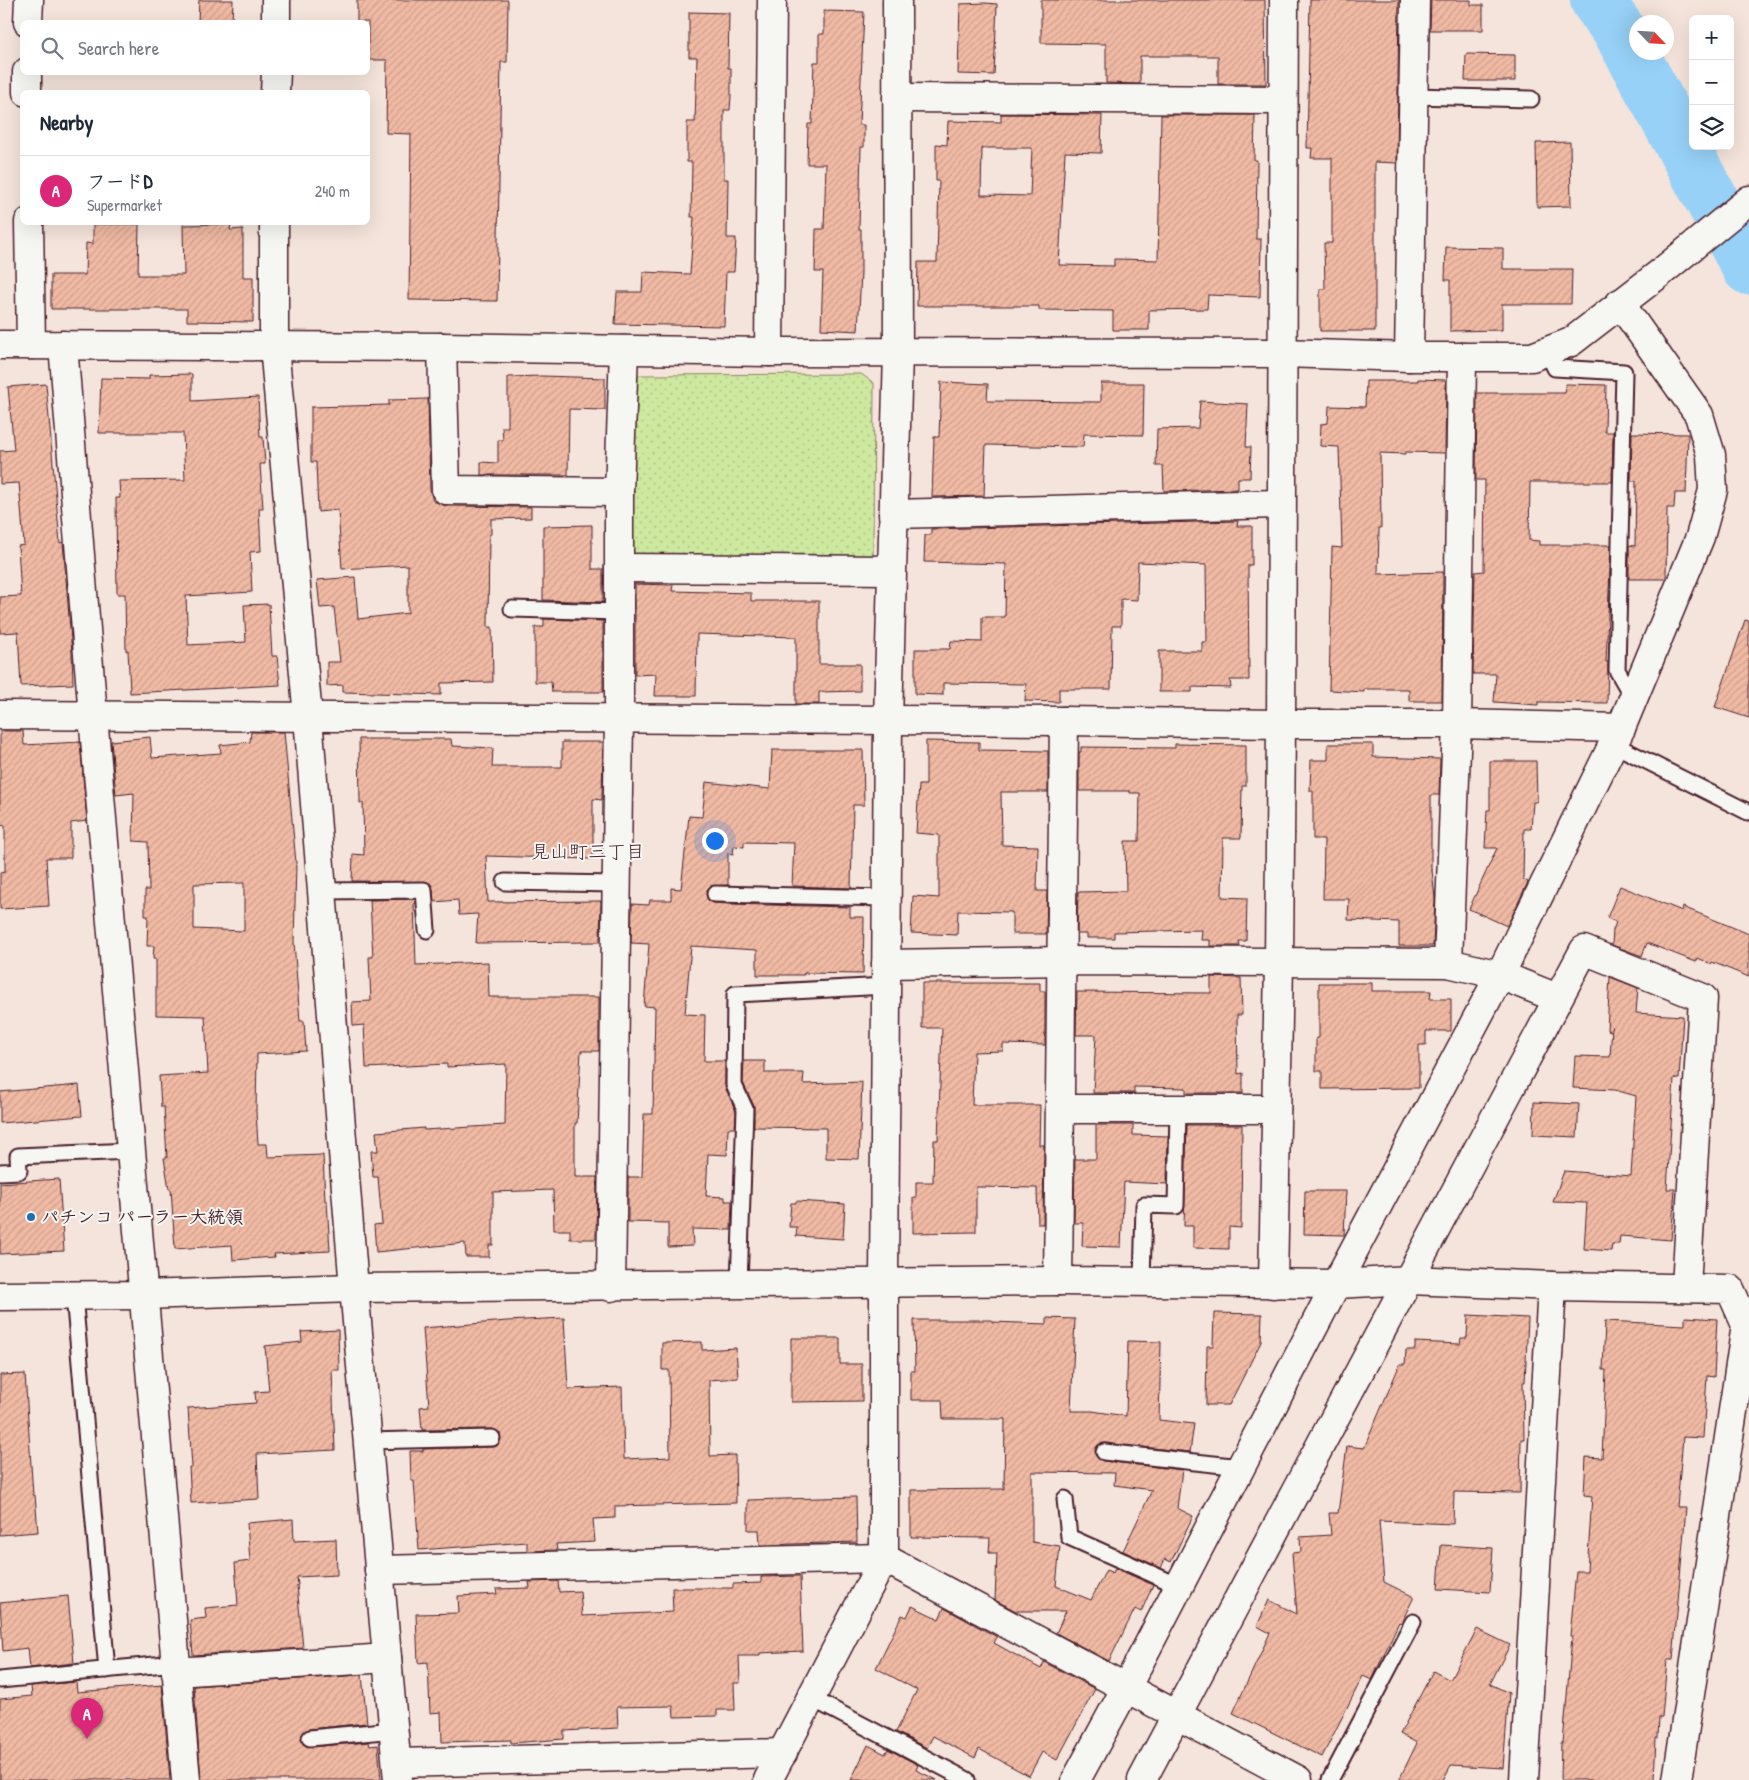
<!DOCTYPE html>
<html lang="en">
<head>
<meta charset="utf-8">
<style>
  :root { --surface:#fff; --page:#f6f6f7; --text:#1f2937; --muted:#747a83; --line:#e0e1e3; --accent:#db2777 }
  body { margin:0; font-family:"Patrick Hand","Klee One",sans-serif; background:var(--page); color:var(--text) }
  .controls { position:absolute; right:15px; top:15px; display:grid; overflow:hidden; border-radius:8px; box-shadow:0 5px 20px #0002 }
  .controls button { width:45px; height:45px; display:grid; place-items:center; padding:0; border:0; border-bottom:1px solid var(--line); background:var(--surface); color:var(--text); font:25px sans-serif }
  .compass { position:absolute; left:1629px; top:15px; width:45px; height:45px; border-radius:50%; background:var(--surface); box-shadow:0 5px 20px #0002; rotate:115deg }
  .you { position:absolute; left:714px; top:840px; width:18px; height:18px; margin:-12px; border:4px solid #fff; border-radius:50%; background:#1a73e8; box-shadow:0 0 0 8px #1a73e833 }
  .badge { display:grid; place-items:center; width:32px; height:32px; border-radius:50%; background:var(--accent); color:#fff; font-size:16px; font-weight:700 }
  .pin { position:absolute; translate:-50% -41px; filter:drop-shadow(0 1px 2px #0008) }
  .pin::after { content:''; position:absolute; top:26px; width:18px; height:15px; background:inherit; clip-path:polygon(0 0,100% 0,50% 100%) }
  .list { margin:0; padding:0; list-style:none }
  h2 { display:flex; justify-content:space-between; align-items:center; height:65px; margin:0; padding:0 20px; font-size:21px }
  h2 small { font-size:16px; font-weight:400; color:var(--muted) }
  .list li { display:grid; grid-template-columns:32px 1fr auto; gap:15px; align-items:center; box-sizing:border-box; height:70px; padding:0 20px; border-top:1px solid var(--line) }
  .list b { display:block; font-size:19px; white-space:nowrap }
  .list p { margin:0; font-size:16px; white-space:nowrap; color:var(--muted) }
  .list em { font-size:16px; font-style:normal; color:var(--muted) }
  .icon { flex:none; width:28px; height:28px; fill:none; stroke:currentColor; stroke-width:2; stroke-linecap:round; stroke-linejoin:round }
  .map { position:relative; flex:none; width:1749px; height:1780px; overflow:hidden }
  .search { position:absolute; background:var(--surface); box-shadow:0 5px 20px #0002; left:20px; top:20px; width:350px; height:55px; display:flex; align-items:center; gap:12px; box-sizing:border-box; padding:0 18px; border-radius:8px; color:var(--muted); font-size:19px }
  .panel { position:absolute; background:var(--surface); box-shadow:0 5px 20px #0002; left:20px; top:90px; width:350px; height:135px; border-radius:8px }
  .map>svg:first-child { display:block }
</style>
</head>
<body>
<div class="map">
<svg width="1749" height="1780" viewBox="0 0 1749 1780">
  <defs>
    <pattern id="grass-dots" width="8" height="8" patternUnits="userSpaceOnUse" patternTransform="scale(1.25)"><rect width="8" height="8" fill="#cde89f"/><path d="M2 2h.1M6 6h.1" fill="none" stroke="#b2c789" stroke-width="1.8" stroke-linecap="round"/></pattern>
    <pattern id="building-hatch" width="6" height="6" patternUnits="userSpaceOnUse" patternTransform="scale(1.25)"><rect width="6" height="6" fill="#f0baa4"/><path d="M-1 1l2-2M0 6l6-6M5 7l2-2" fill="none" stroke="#cf9f8d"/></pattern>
  </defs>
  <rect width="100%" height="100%" fill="#f4e4db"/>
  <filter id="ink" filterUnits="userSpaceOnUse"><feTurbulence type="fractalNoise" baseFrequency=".02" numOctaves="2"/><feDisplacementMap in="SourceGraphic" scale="10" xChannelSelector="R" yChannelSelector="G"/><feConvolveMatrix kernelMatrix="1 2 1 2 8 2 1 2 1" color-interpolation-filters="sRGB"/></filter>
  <g filter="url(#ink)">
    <path fill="url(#grass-dots)" stroke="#8c8465" d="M861 374 874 383 873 561 631 558 638 375Z"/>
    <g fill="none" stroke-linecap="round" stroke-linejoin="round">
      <path stroke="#97d1f7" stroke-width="54" d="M1597 0 1620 32 1749 268"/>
    </g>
    <g fill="url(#building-hatch)" stroke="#4a1f2b" fill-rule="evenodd">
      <path d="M199 0H233L232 22H198Z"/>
      <path d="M357 0H508L507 62H501L497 301 409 300 411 134 386 133 387 60H368V22H357Z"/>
      <path d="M1041 0H1265L1266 84H1218V56H1140V84L1106 83V44L1041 43Z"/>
      <path d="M1310 0H1399L1397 163 1375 162V331H1320V289H1325L1324 243H1332V158H1311L1312 148H1307Z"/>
      <path d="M1431 0H1471V5H1483V30H1430Z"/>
      <path d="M985 3 997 4 994 75 958 74 960 4Z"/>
      <path d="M824 11 864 12 859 125H864V147H861L859 229H861V272L858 331 821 329 823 272H815L816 229H824L826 164H807L808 124H812L814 62H819V34H824Z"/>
      <path d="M689 12 729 13 728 68H731V96L730 110H724V179H728L727 238H736L734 272H726L724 326 615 324 617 292H642L643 272 690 274 694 217H691L692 162H687V122H695L697 57H689Z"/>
      <path d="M1466 54 1515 55V81H1465Z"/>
      <path d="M1001 114 1102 115 1101 153 1065 152 1059 265 1114 266V259L1158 260 1161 115H1255L1254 160H1257L1256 239H1261L1260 297 1208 295 1207 309 1149 310V330H1113V311L1039 310V306H917L918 262H937L939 181H936V144L947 145 948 121 1001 122ZM982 148H1032L1030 196 981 195Z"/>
      <path d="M1570 142 1571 206 1537 207 1536 143Z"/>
      <path d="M93 224H139L138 275H184L183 225 231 224 230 230 243 229V277H253V322L187 321V309H51V275H85L86 243 93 244Z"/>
      <path d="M1446 247 1503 248V269H1572L1571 304H1502V330L1450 331V280H1445Z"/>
      <path d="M192 374V401L258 397 260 437H263L265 464H260L263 508H259L261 551 250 552 252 592 186 596 188 645 246 642 244 605 269 604 272 656H277L280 685 130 693 128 650 126 651 125 594H117L116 498H120L119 481 185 480 183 433H99L101 378 149 379V375Z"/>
      <path d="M542 376 605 378V410L569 409 568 475H481V462L498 463V440H503L502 427H508V377Z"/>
      <path d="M1418 379 1446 380 1445 453 1405 452V454L1380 453 1381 528H1379L1378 574 1443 572 1442 701H1409V689H1364V692L1329 690 1332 547 1342 548 1339 447 1320 446 1321 424 1328 423 1329 406 1365 407 1366 381H1418Z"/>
      <path d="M941 382 988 384 987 401 1101 402V383H1144L1143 435 1084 434 1083 447 986 445 984 496 932 497 934 437H939Z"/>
      <path d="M46 384 60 543 63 542 72 653 73 684 21 686 18 632 0 633V597L21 596 18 546 24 545 19 483 0 484V451L14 450 8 387Z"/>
      <path d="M1566 384 1606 385 1605 432H1613L1612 482H1530L1529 540 1539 541V545H1611L1606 662H1608L1607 703 1538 702V705L1494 702 1496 674H1473L1475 572 1484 571 1485 480H1476L1477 393H1565Z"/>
      <path d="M428 399 430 490 433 501 446 506 531 507V518L491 519V534L489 535 488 627H492L493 682 441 683V695L343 692V685L327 686V662H340L334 607 320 608 317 580 355 577 358 619 408 613V565L342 569 338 510 318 512 316 462H311V407L389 405V400Z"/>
      <path d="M1200 401 1248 404 1246 447H1251L1250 478H1238V489L1164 491 1163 466H1156L1157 429 1198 428Z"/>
      <path d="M1632 433 1688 434 1686 493H1675L1674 508H1667L1666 579H1629V545L1635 546 1636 481H1631Z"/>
      <path d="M1238 521 1237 526H1252V565H1248L1249 680H1230L1231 688 1192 687V692H1159V651H1202V642H1207L1206 565 1138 562 1137 600 1121 599V626H1112L1111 689H1059V702L1025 701 1026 684 943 683V695L915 694V649H950L951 641 982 642V617H1005L1006 564 924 562 925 535H931V529Z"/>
      <path d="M592 525V569H603V602L543 600V526Z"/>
      <path d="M635 584 673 585 672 591 751 593V601H819V664H860V691L819 692V704H796V637L697 634 696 696H655L656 674 635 675Z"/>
      <path d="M544 619 603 621V692H552L551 682H535V627H544Z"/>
      <path d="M1745 620 1749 621V718L1715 707Z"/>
      <path d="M0 731H23L24 745 80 742 87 821 71 823V858H46L49 906 0 909V873L5 872V825L0 826Z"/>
      <path d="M251 732H284L296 863 294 942 300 1021H304L306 1051 257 1054 256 1112 258 1144H267L268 1157 323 1155 325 1201H327L330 1251 274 1254 275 1257 233 1260 232 1245 175 1249 171 1189H169L164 1158H167L164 1107H161L159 1076 208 1073 205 1016 156 1015V959H153L154 946H147L148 916H145V890H149L148 842 133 841 134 793 116 795 111 741 150 737 152 758 221 753 220 745 250 742ZM244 883V931L194 929V884Z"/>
      <path d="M359 739H451L452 746 493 748 492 767H562V742H603L602 800 593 799V859L486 856 488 902 601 901 600 942 476 943 478 914 459 915 458 900 434 902 433 889 428 882 352 881 353 854 364 855 363 803H360Z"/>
      <path d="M926 741 979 742V750L1048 751V792H1001L1002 845 1038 846 1037 891H1047L1046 934H1012V912L958 911 957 935 911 933 913 896 939 898V835L916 833 919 785H926Z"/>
      <path d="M1175 744 1246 745V786H1242L1241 838H1223L1222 897 1247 898 1246 941H1239L1240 946H1210V940H1201L1202 930 1114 932V938H1087V934H1077L1078 892 1126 891 1125 841H1139L1140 793H1130V791H1079V752H1081V747L1175 748Z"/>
      <path d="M1328 744H1373V757L1440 759 1439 795H1431V870H1432L1435 899 1433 946H1399V922L1348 920 1349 899H1323L1324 839H1313V791H1310L1311 760H1328Z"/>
      <path d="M772 750H863L864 805H853L851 888 792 886 794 843 744 842V847L734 846 733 854 728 853V885L710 886 706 893 707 898 710 902 714 903 728 904 850 907V917H864L863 974 804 973V975H757V950L691 946 685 1014 705 1015 704 1061H725V1085L736 1111 735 1128H728L727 1155 708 1154 706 1196 725 1197V1201H732L731 1230 692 1229 693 1246 668 1247V1223L628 1222V1177H642L644 1114H653L655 1007 644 1006 649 944 631 943 632 904 649 905 650 900H671V888L681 889 689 816 702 817 706 782 770 789Z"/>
      <path d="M1490 761H1536L1537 802H1533L1531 829H1524L1523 879 1528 882 1507 926 1469 909 1497 848H1485L1487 810H1490Z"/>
      <path d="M1620 886 1682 911 1683 907 1749 934V977L1712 962 1711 964 1698 958 1696 962 1647 943 1642 956 1612 945 1613 930 1616 922 1607 918Z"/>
      <path d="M415 899 416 903H414L416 965 488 962 489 997H599V1051H581L577 1123H575V1177H597L596 1239H570V1230H554L553 1190 493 1192V1245H489V1257H466L465 1243 376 1252 374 1225 382 1224 378 1177H373L371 1151H378L376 1132 424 1128V1130L505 1125 506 1064 447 1067V1064L366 1068 364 1025 353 1026 352 1002 371 1001 369 957H373L370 900Z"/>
      <path d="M1211 977 1241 978 1242 1015H1237L1238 1074 1243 1073V1093H1186V1088L1134 1087V1093H1093L1096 1035H1076L1077 992 1211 993Z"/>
      <path d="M1610 977 1638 988 1636 1013 1683 1016 1679 1079 1674 1078 1667 1189H1675L1671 1240 1620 1236 1619 1244H1612L1611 1251 1584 1249 1587 1203 1553 1202 1564 1171 1631 1176 1636 1096 1615 1090 1573 1088 1575 1056 1610 1057 1612 1026 1611 1031 1607 1030Z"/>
      <path d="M922 983H1040V991H1045V1045L1003 1044V1051L974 1052 972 1105H1040L1039 1145H1044L1043 1224H1038L1037 1188 976 1187V1232L913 1233V1198H916V1182H933L934 1140H938L942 1028H922Z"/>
      <path d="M1319 983H1372V991H1431L1430 999H1451V1031H1426V1045H1419V1088L1322 1089V1071H1316V1038H1319Z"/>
      <path d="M744 1061H765V1073H804L803 1084 862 1082 859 1159 826 1158V1128L754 1127V1106L743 1083Z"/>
      <path d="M79 1085 82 1116 0 1123V1092Z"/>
      <path d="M1534 1102 1579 1104 1577 1137 1533 1135Z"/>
      <path d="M1096 1125H1133V1135L1168 1136 1167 1184 1124 1182 1121 1247 1082 1246 1083 1223H1074L1075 1159H1096Z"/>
      <path d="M1187 1125H1242L1241 1228 1229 1227V1249L1193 1248V1226H1184Z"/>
      <path d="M59 1179 64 1251 0 1254V1183Z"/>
      <path d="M1305 1191H1346L1344 1235 1304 1234Z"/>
      <path d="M796 1201 845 1204 843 1239 796 1236 797 1227H789L791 1203H796Z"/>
      <path d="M1214 1313 1262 1314 1261 1342 1229 1405H1206L1207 1346H1213Z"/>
      <path d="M1468 1315 1528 1318 1525 1382H1523L1524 1439H1521L1520 1493 1454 1492 1453 1524 1379 1521 1384 1582 1414 1597 1401 1623 1399 1622 1372 1680 1363 1676 1322 1757 1233 1713 1270 1633 1257 1626 1269 1600 1297 1614 1292 1553 1301 1552 1300 1537 1331 1535 1329 1513H1338L1347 1446 1364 1448 1400 1364H1405L1406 1350H1415V1342L1460 1344 1461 1338H1467Z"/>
      <path d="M1685 1317 1717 1319 1714 1377 1707 1376 1703 1438 1683 1437 1677 1507H1686L1673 1660H1667L1662 1717H1659L1658 1738H1656L1654 1780H1560L1561 1743H1563L1572 1636H1570L1576 1571H1587L1592 1496 1584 1495 1586 1457 1602 1458 1606 1370H1603L1605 1321 1685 1325Z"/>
      <path d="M564 1318 568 1389 622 1387 624 1459 670 1457 669 1370H662V1343L702 1342V1350L736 1348 738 1378 709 1380 710 1456 735 1455 736 1503 615 1506V1518L593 1519 595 1542 556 1544 557 1550 527 1551V1542L419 1550 414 1481H411L410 1451H423V1449L492 1447 497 1446 501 1438 500 1433 492 1429 422 1430 420 1407 429 1406 423 1328 507 1321Z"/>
      <path d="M1047 1318 1075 1319 1071 1411H1092L1126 1416 1128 1341 1161 1342 1159 1420 1194 1424 1190 1452 1105 1443 1100 1444 1095 1450 1096 1456 1103 1461 1182 1470 1177 1508 1193 1516 1171 1562 1165 1559 1161 1568 1123 1551 1152 1490 1114 1485 1115 1473 1032 1472V1542L1060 1546 1056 1586 1091 1600 1106 1570 1113 1573 1115 1568 1153 1585 1141 1612 1135 1609 1109 1661 1056 1633 1066 1611H1016L995 1600 997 1553H989L990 1538 911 1537V1490L1004 1489 1005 1419H943L942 1400H911V1371H915L914 1320H992V1322L1047 1324Z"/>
      <path d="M338 1330 339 1370H332L335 1450 257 1454 259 1499 191 1503 189 1467H192L188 1408 256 1403 255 1392 269 1391 265 1346 302 1342 301 1332Z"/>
      <path d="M791 1338H840V1364H862V1401L791 1402Z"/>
      <path d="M25 1374 33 1495H35L38 1532 0 1535V1375Z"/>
      <path d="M856 1497 857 1542 760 1545 759 1530H748V1500Z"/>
      <path d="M293 1519 294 1541 336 1539 337 1575 297 1577 298 1585H297L303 1648 193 1655 190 1620 206 1618 205 1608 238 1605 235 1563 250 1561 247 1523Z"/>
      <path d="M1441 1545 1493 1548 1490 1592 1438 1589Z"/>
      <path d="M800 1576 803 1651 760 1653V1656H739L740 1683H734L735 1710H717V1716L674 1717 673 1706 617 1707 618 1728 564 1731V1739L511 1743V1740L442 1742 441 1712 430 1713 428 1662 418 1663 416 1614 459 1613 458 1596 497 1594 496 1589 530 1588 529 1582 558 1581 559 1592 580 1591 582 1616 673 1612 672 1588H733V1584L761 1583V1577Z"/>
      <path d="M68 1596 74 1663 30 1668 28 1648 3 1651 0 1603Z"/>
      <path d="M912 1606 939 1619 944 1608 997 1637 994 1643 1041 1669 1044 1662 1095 1689 1057 1760 1042 1752 1029 1776 979 1749 975 1758 933 1736 927 1748 896 1732 917 1690 876 1668 902 1615 907 1617Z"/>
      <path d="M1477 1629 1510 1645 1490 1684 1509 1693 1503 1768 1451 1765 1443 1780H1399L1417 1743 1400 1734 1433 1671 1450 1680Z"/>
      <path d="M362 1675 367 1723 309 1729 302 1734 301 1739 303 1744 310 1747 369 1742 370 1746 378 1745 381 1780H201L194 1686Z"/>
      <path d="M76 1682 77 1692 162 1685 170 1780H0V1699L32 1696 31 1686Z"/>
      <path d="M868 1745 885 1754 888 1749 918 1765 916 1770 937 1780H851Z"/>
    </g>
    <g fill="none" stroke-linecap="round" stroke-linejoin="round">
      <g stroke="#4a1f2b" stroke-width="19">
        <g id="service">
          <path d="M1413 96 1531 99"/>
          <path d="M1547 351 1555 368 1624 372 1617 670 1633 698"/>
          <path d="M512 609 619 612"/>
          <path d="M1613 744 1748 812"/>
          <path d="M505 882 616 884"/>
          <path d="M322 891 424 890 427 930"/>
          <path d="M715 894 887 898"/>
          <path d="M0 1172 19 1171 18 1156 130 1151"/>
          <path d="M1142 1282 1144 1205 1176 1206 1178 1109"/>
          <path d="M739 1284 745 1109 734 1085 735 994 886 986"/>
          <path d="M74 1295 107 1670"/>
          <path d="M367 1441 492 1438"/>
          <path d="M1104 1452 1241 1467"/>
          <path d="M1065 1499 1069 1537 1179 1586"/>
          <path d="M0 1680 175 1663"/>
          <path d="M811 1698 967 1780"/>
          <path d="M310 1738 394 1730"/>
          <path d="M1330 1780 1413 1622"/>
        </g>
      </g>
      <g stroke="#4a1f2b" stroke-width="31">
        <g id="minor">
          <path d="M28 22 29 0"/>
          <path d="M276 22V0"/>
          <path d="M27 92V72"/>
          <path d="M275 92 276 72"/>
          <path d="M897 98 1283 100"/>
          <path d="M29 222 31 345"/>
          <path d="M274 222V346L308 717 354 1288 398 1780"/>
          <path d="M63 345 93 716 186 1780"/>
          <path d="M442 347 446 490 619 492"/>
          <path d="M769 352 772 0"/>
          <path d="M1409 357 1415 0"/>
          <path d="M893 514 1281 504"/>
          <path d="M619 568 891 570"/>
          <path d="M0 715 1064 721 1281 724H1457L1621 728"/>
          <path d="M1448 963 1457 724 1462 357"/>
          <path d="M886 964 1062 961 1448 963 1500 975 1557 998"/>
          <path d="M1060 1109H1276"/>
          <path d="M1058 1281 1064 721"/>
          <path d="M1273 1284 1279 963 1281 724 1284 0"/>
          <path d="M611 1287 619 719V492L624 350"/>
          <path d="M0 1296 143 1295 354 1288 1058 1281 1336 1284 1410 1280 1552 1286 1730 1289 1746 1325 1677 1780"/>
          <path d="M379 1570 884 1558 1298 1780"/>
          <path d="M176 1672 387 1658"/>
          <path d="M397 1763 783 1753"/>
          <path d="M768 1780 884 1558V1281L888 721 898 352 897 0"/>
          <path d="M1076 1780 1126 1688 1336 1284 1500 975 1621 728 1700 537 1713 490 1711 455 1699 415 1620 303"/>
          <path d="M1142 1780 1584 950 1703 998 1686 1287"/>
          <path d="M1524 1780 1552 1286"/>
        </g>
      </g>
      <g stroke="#4a1f2b" stroke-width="31">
        <path id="tertiary" d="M0 345 442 347 769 352 1281 353 1409 357H1532L1571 342 1659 274 1749 200"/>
      </g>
      <use href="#service" stroke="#f6f6f2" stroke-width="15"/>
      <use href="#minor" stroke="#f6f6f2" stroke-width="28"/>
      <use href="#tertiary" stroke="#f6f6f2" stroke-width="28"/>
    </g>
  </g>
  <circle fill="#1f6fb2" stroke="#f6f6f2" stroke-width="2" cx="31" cy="1217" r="5"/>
  <g text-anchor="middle" stroke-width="4" stroke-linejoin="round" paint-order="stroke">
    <g font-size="18" font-weight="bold" fill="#4a1f2b" stroke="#f6f6f2" text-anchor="start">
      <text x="41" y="1223">パチンコ パーラー大統領</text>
    </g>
    <g font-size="19" fill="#4a1f2b" stroke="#f6f6f2">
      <text x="588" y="858">見山町三丁目</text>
    </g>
  </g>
</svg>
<div class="controls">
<button>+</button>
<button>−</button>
<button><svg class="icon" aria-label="layers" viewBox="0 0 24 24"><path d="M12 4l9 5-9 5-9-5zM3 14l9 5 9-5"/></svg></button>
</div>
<svg class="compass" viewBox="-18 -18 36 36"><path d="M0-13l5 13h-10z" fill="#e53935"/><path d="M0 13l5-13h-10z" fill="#747a83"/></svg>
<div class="you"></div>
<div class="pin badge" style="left:87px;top:1739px">A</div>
<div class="search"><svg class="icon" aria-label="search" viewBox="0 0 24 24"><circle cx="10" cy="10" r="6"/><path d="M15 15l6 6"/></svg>Search here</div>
<section class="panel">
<h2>Nearby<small></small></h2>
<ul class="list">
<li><span class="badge">A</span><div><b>フードD</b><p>Supermarket</p></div><em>240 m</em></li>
</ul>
</section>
</div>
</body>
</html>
